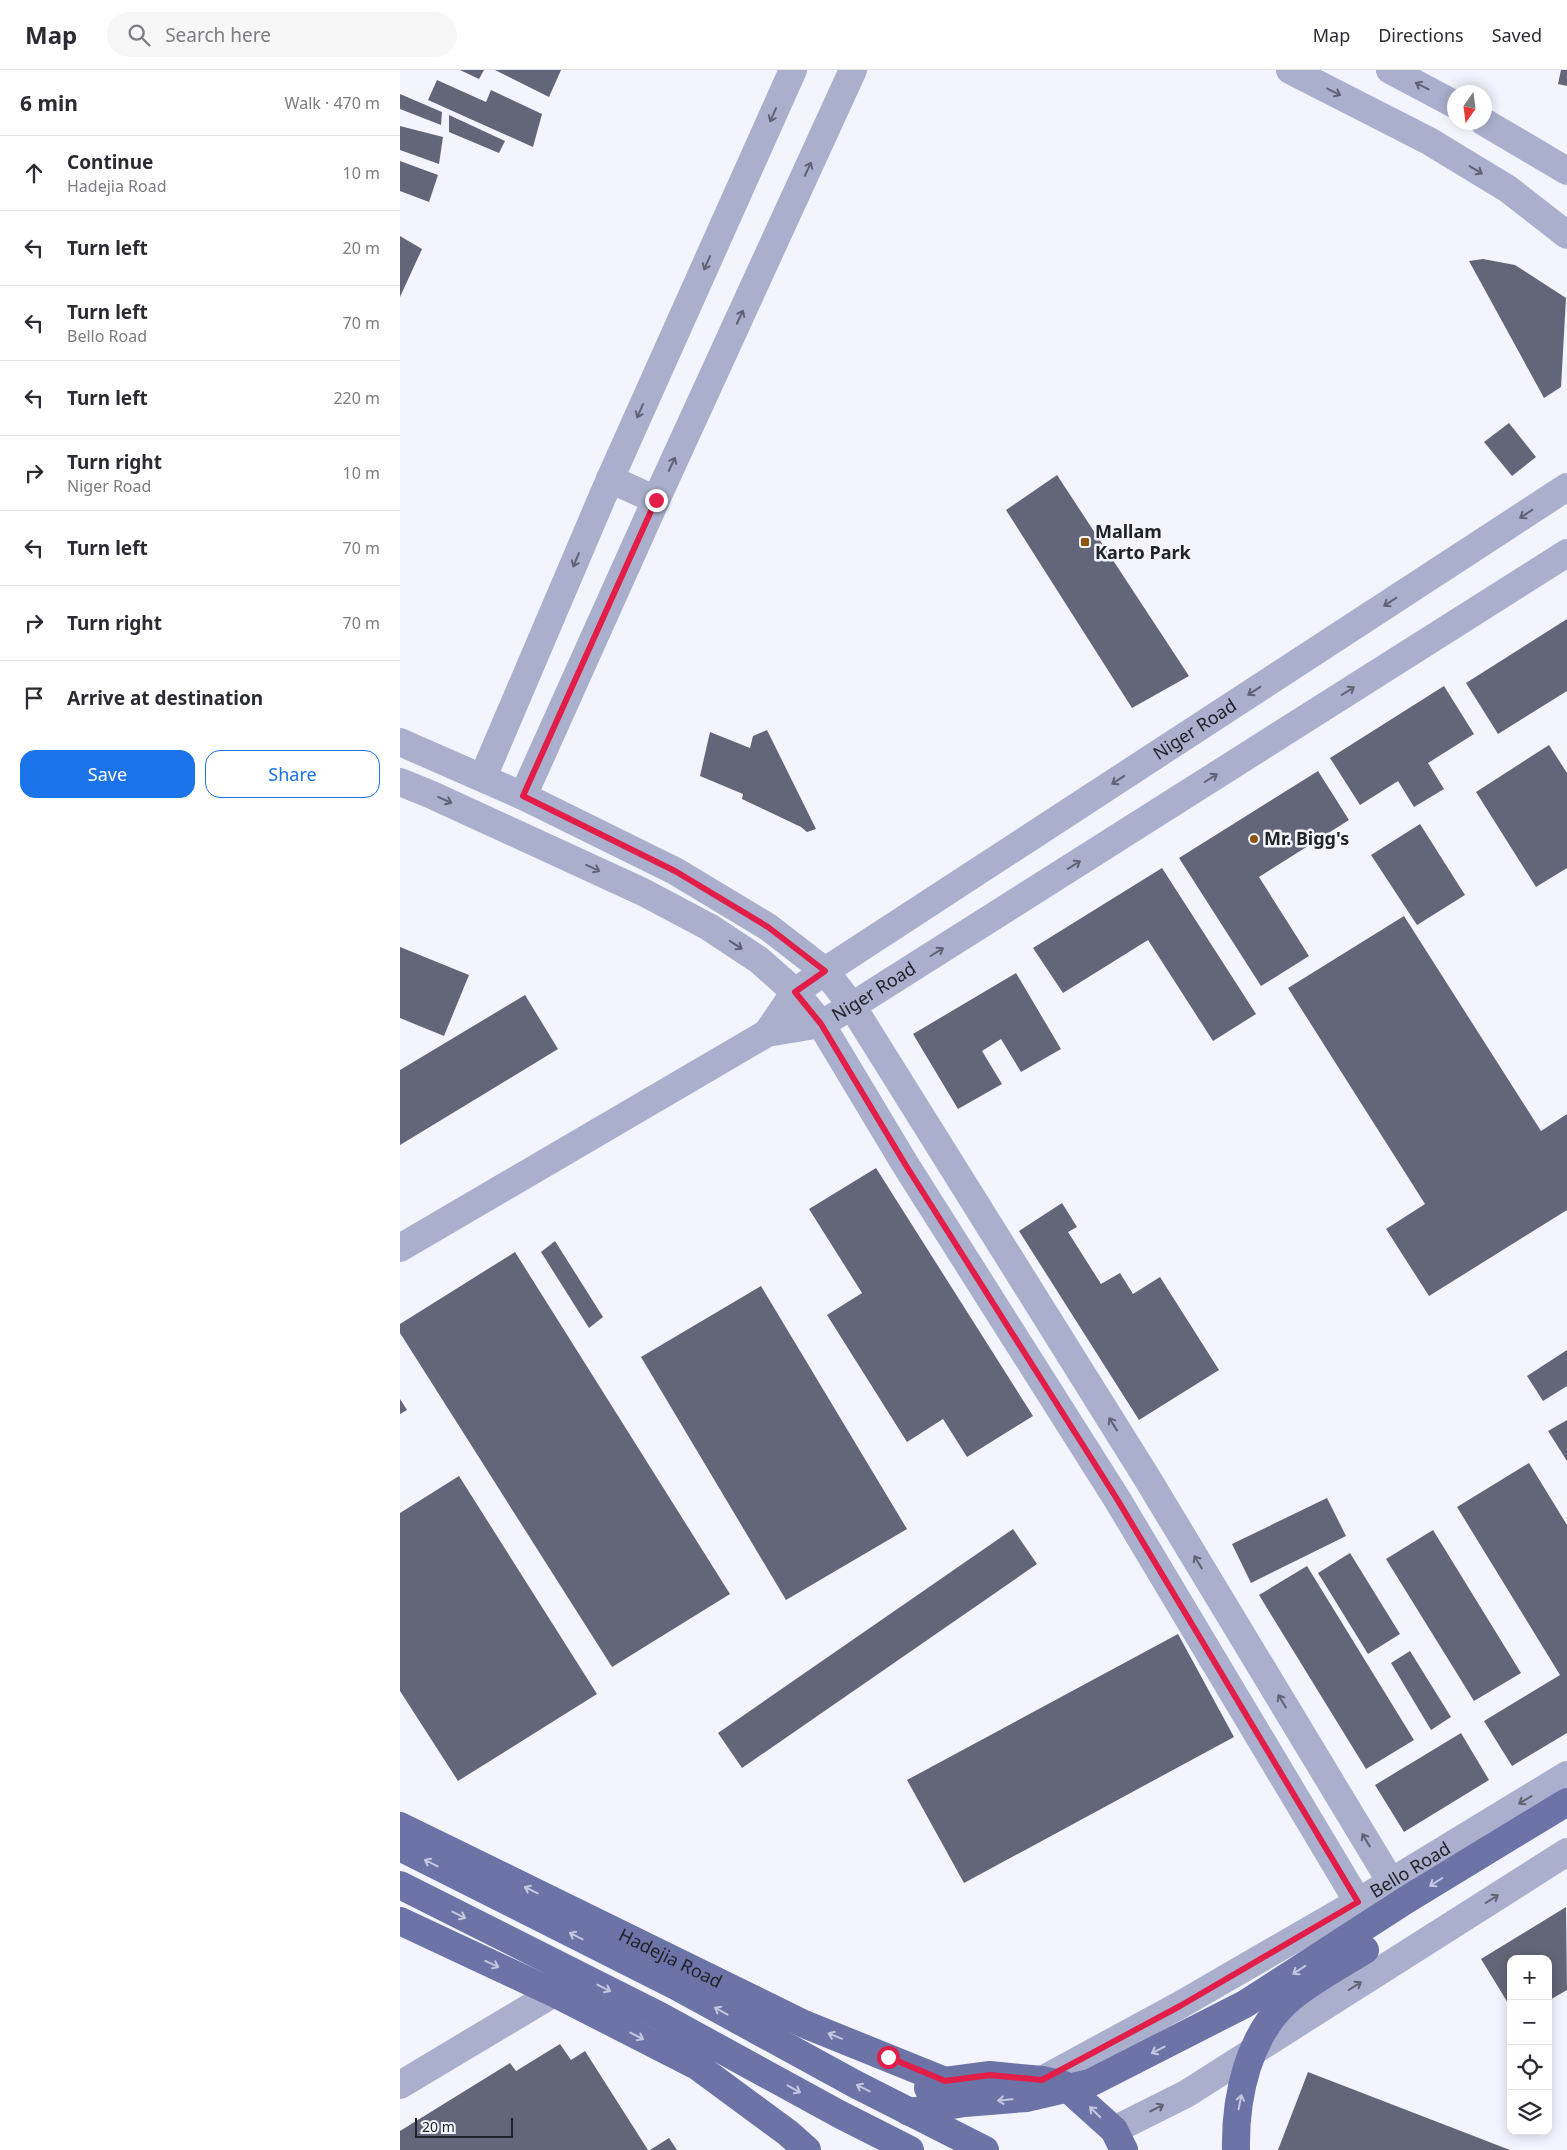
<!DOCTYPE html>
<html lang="en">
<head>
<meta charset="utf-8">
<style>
  :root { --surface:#fff; --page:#f7f7f7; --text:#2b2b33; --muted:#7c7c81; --line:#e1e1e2; --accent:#1a73e8 }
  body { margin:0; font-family:"Noto Sans",sans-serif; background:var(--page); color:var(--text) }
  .controls { position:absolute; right:15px; bottom:15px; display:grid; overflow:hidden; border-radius:10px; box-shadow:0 2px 12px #0003 }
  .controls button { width:45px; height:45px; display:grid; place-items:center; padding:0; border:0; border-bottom:1px solid var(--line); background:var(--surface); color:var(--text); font:25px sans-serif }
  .compass { position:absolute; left:1047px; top:15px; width:45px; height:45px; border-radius:50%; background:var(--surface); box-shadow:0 2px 12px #0003; rotate:194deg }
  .scale { position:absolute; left:15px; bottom:12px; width:98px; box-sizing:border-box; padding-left:5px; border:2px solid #21232a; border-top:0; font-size:14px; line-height:18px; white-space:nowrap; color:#21232a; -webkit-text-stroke:4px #f3f4fd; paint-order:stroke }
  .stop { position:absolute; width:15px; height:15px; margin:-11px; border:4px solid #e11d48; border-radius:50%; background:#fff }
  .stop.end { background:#e11d48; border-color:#fff; box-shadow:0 1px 5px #0008 }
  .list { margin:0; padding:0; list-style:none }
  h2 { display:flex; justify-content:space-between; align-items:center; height:65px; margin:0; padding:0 20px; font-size:21px }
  h2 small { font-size:16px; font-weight:400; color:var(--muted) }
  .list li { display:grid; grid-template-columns:32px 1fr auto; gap:15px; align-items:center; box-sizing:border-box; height:75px; padding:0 20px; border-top:1px solid var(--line) }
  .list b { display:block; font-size:19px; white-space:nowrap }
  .list p { margin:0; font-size:16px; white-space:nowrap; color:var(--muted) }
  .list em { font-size:16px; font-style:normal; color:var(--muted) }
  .actions { display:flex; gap:10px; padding:15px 20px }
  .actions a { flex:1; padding:11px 0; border:1px solid var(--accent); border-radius:15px; text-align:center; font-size:18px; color:var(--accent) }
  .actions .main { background:var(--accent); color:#fff }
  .icon { flex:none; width:28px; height:28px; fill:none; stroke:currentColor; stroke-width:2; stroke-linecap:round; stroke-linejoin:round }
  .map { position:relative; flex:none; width:1167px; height:2080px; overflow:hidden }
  header { display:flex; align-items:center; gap:30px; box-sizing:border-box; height:70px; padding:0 25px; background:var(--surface); border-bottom:1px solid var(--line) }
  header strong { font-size:24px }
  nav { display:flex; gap:28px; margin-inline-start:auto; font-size:18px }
  .search { width:350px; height:45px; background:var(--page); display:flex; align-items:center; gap:12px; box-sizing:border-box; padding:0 18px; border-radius:28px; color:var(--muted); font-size:19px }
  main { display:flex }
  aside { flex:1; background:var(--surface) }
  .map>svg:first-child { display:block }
</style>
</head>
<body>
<header>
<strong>Map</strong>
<div class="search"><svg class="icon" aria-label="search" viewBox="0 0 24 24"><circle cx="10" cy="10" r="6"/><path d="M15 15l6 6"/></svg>Search here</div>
<nav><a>Map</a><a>Directions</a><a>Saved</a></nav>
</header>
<main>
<aside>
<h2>6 min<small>Walk · 470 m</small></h2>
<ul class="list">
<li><svg class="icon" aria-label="ahead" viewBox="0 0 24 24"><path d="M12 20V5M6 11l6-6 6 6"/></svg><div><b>Continue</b><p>Hadejia Road</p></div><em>10 m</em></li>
<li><svg class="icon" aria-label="left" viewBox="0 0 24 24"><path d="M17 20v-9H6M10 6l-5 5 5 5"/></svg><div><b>Turn left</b></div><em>20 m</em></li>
<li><svg class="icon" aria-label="left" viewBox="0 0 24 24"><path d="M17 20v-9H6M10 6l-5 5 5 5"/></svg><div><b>Turn left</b><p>Bello Road</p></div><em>70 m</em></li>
<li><svg class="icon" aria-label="left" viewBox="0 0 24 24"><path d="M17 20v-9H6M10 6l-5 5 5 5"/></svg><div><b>Turn left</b></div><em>220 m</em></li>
<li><svg class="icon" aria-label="right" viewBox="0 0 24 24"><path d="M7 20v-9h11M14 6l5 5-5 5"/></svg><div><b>Turn right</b><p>Niger Road</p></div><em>10 m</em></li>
<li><svg class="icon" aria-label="left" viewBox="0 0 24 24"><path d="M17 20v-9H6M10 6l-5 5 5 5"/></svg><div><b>Turn left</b></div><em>70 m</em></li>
<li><svg class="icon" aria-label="right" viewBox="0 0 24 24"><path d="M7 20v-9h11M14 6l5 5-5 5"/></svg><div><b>Turn right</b></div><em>70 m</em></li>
<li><svg class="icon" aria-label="arrive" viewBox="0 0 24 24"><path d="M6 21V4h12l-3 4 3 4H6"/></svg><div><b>Arrive at destination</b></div></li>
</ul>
<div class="actions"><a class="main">Save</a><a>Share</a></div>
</aside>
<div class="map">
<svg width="1167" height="2080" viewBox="0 0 1167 2080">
  <rect width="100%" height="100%" fill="#f3f4fd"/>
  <g fill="#636678">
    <path d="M60 0H84L79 9Z"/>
    <path d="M95 0H161L149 27Z"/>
    <path d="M1161 0H1167V16L1158 14Z"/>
    <path d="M37 10 86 32 91 20 142 44 133 77 28 30Z"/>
    <path d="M0 24 42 42 41 55 0 39Z"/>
    <path d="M49 45 105 71 99 83 49 62Z"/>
    <path d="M0 56 43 67 39 94 0 80Z"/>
    <path d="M0 91 38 105 29 132 0 121Z"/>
    <path d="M0 166 22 179 0 227Z"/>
    <path d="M1083 189 1115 195 1166 228 1161 317 1144 328 1069 191Z"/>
    <path d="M1109 353 1136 387 1112 406 1084 372Z"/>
    <path d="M657 405 789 606 732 638 606 440Z"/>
    <path d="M1167 549V621L1098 664 1066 613Z"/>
    <path d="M1044 616 1074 664 1028 693 1044 719 1014 737 998 711 960 735 930 688Z"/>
    <path d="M367 660 416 759 407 762 401 757 342 729 343 724 300 706 310 662 350 678 353 666Z"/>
    <path d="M1149 675 1167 703V798L1136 817 1076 722Z"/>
    <path d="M918 701 949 750 859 807 909 886 861 916 779 788Z"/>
    <path d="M1020 754 1065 825 1017 855 971 785Z"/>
    <path d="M762 798 856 944 813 971 748 870 663 923 633 878Z"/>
    <path d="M1004 846 1141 1061 1167 1044V1140L1029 1226 986 1159 1025 1134 888 918Z"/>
    <path d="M0 877 69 905 44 966 0 948Z"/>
    <path d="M616 903 661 979 621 1002 601 969 582 981 602 1014 558 1039 513 964Z"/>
    <path d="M125 925 158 979 0 1075V1000Z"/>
    <path d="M476 1098 633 1346 567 1387 543 1349 507 1372 427 1245 462 1223 409 1139Z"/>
    <path d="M662 1133 677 1157 668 1162 701 1214 720 1203 733 1224 760 1207 819 1300 739 1350 619 1161Z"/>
    <path d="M155 1171 203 1247 189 1258 141 1182Z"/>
    <path d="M115 1182 330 1524 212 1597 0 1263V1254Z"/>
    <path d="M361 1216 507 1459 386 1530 241 1287Z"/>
    <path d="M1167 1280V1316L1143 1331 1127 1306Z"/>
    <path d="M0 1329 7 1340 0 1344Z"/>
    <path d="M1167 1350V1391L1148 1361Z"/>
    <path d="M1129 1393 1167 1455V1663L1112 1696 1084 1651 1160 1605 1057 1437Z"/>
    <path d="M59 1406 197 1624 58 1711 0 1621V1443Z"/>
    <path d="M927 1428 946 1466 851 1513 832 1474Z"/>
    <path d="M613 1459 637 1494 342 1698 318 1663Z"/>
    <path d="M1033 1460 1121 1603 1074 1631 986 1489Z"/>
    <path d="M950 1483 1000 1564 968 1584 918 1503Z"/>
    <path d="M907 1496 1014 1670 966 1699 859 1525Z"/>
    <path d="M778 1564 834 1667 564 1813 507 1710Z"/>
    <path d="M1010 1581 1051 1647 1031 1660 991 1593Z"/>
    <path d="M1061 1663 1089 1710 1004 1762 975 1715Z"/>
    <path d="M1166 1837 1167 1920 1148 1931V1889H1111V1938L1081 1889Z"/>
    <path d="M160 1974 171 1990 185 1981 248 2080H0V2061L110 1993 116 2001Z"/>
    <path d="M908 2002 1110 2080H878Z"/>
    <path d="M269 2068 277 2080H250Z"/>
  </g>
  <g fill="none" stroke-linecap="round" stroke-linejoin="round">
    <g stroke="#a9afcc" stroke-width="28">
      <path d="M890 0 1029 71 1108 119 1167 165"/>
      <path d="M990 0 1054 34"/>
      <path d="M1084 52 1167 101"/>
      <path d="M210 409 256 430"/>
      <path d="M0 672 123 726 275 801 368 857 425 901 452 936 747 1408 991 1812"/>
      <path d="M83 707 210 409 393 0"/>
      <path d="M0 712 32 725 243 822 309 857 359 890 395 922 421 954 505 1094 717 1429 958 1832"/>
      <path d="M123 726 256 430 453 0"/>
      <path id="s1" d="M367 963 395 922 425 901 1167 417"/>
      <path id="s2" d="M0 1178 367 963 421 954 452 936 1167 483"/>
      <path id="s3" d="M642 2010 780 1935 958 1832 1167 1705"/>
      <path d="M0 2015 154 1923"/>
      <path d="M714 2060 786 2024 1167 1782"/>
    </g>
    <g stroke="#6b73a7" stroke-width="28">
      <path id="s4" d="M0 1756 404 1954 545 2011"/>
      <path d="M0 1777 276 1916 455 2014 585 2080"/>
      <path d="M0 1815 260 1946 439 2044 510 2080"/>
      <path d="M0 1851 154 1923 297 1996 388 2063 407 2080"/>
      <path d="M528 2018 545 2011 590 2005 642 2010 664 2015 714 2060 724 2080"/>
      <path d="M509 2042 565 2033 626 2028 690 2013 845 1934 1006 1830 1167 1732"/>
      <path d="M836 2080C835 2027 848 1963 892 1927 914 1909 941 1895 965 1880"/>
    </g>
  </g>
  <defs><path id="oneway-shaft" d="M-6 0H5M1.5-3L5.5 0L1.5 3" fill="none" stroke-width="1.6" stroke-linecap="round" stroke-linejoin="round" transform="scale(1.25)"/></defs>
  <g stroke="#5e6273">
    <use href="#oneway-shaft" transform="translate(1022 16) rotate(-153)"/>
    <use href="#oneway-shaft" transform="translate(934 22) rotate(27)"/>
    <use href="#oneway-shaft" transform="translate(373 45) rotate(114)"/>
    <use href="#oneway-shaft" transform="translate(408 99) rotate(-65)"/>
    <use href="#oneway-shaft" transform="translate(1076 100) rotate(31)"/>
    <use href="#oneway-shaft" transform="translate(307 193) rotate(114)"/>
    <use href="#oneway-shaft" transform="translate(340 247) rotate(-65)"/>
    <use href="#oneway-shaft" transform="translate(240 341) rotate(114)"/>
    <use href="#oneway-shaft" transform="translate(272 394) rotate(-65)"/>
    <use href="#oneway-shaft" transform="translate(1126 444) rotate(147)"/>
    <use href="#oneway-shaft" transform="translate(176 490) rotate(113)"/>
    <use href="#oneway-shaft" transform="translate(990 532) rotate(147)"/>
    <use href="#oneway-shaft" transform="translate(854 621) rotate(147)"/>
    <use href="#oneway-shaft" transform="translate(948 621) rotate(-32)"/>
    <use href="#oneway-shaft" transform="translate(811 708) rotate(-32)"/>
    <use href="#oneway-shaft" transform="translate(718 710) rotate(147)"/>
    <use href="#oneway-shaft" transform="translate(45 730) rotate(24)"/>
    <use href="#oneway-shaft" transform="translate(674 795) rotate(-32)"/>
    <use href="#oneway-shaft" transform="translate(193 798) rotate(25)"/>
    <use href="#oneway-shaft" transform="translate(336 875) rotate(33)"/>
    <use href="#oneway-shaft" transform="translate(537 882) rotate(-32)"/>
    <use href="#oneway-shaft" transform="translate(713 1354) rotate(-122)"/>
    <use href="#oneway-shaft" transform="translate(798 1492) rotate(-121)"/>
    <use href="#oneway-shaft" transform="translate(882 1631) rotate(-121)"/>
    <use href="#oneway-shaft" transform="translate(1125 1730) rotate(149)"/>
    <use href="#oneway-shaft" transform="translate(966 1770) rotate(-121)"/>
    <use href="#oneway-shaft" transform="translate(1092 1829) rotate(-32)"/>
    <use href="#oneway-shaft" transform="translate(955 1916) rotate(-32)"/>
    <use href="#oneway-shaft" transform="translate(757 2038) rotate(-27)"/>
  </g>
  <g stroke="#c3c7df">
    <use href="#oneway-shaft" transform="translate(31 1793) rotate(-153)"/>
    <use href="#oneway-shaft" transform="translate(1036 1812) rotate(148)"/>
    <use href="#oneway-shaft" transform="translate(131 1820) rotate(-154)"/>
    <use href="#oneway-shaft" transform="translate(59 1845) rotate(27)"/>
    <use href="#oneway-shaft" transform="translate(176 1866) rotate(-153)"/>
    <use href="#oneway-shaft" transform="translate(92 1894) rotate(25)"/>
    <use href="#oneway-shaft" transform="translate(899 1900) rotate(147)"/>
    <use href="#oneway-shaft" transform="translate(204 1918) rotate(27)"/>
    <use href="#oneway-shaft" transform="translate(321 1941) rotate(-151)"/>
    <use href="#oneway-shaft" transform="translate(237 1966) rotate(27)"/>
    <use href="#oneway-shaft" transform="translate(435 1966) rotate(-158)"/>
    <use href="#oneway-shaft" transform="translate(758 1980) rotate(153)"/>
    <use href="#oneway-shaft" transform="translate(463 2018) rotate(-153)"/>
    <use href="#oneway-shaft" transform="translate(394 2019) rotate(29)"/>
    <use href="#oneway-shaft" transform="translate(605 2030) rotate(175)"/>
    <use href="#oneway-shaft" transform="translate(840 2032) rotate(-79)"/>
    <use href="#oneway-shaft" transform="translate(695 2042) rotate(-136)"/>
  </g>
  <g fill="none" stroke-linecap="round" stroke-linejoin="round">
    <path stroke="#e11d48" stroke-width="6" d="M256 430 123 726 275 801 368 857 425 901 395 922 421 954 505 1094 717 1429 958 1832 780 1936 642 2010 590 2005 545 2011 488 1987"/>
  </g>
  <g fill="#8c5507" stroke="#f3f4fd" stroke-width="2">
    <rect x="680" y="467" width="10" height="10" rx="2.5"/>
    <circle cx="854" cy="769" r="5"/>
  </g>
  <g text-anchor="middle" stroke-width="5" stroke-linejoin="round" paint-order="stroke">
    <g font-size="18" font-weight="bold" fill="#21232a" stroke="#f3f4fd" text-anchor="start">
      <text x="695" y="468">Mallam<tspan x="695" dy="21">Karto Park</tspan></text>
      <text x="864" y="775">Mr. Bigg's</text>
    </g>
    <g font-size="18" fill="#21232a" stroke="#f3f4fd">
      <text dy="6" stroke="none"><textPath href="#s1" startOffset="528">Niger Road</textPath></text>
      <text dy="6" stroke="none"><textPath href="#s2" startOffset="542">Niger Road</textPath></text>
      <text dy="6" stroke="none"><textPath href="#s3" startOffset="424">Bello Road</textPath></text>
      <text dy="6" stroke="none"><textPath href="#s4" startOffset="301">Hadejia Road</textPath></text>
    </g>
  </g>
</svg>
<div class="controls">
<button>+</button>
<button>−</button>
<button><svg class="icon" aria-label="locate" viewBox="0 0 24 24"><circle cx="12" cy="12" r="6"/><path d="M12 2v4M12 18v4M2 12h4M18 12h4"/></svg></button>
<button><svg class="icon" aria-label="layers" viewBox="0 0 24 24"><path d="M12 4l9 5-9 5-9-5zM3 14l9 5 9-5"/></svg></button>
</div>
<svg class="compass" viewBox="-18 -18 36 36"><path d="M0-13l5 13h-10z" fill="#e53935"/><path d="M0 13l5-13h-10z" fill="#7c7c81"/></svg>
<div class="scale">20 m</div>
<div class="stop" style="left:488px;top:1987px"></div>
<div class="stop end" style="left:256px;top:430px"></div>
</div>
</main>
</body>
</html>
